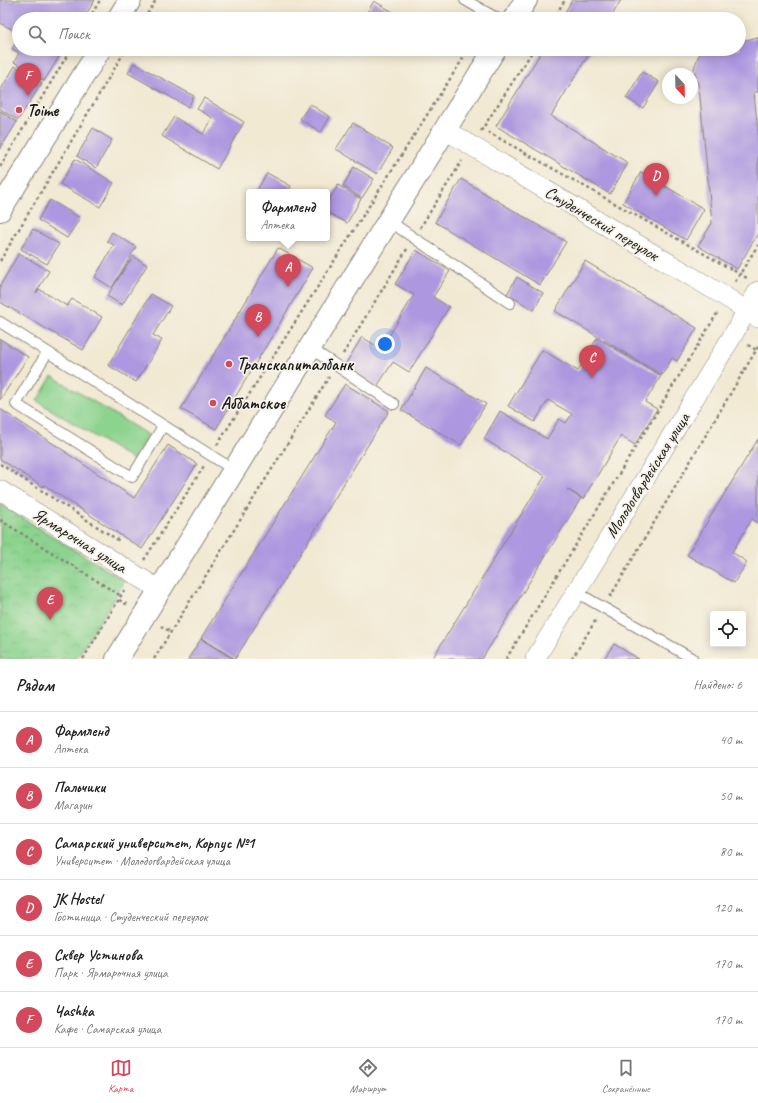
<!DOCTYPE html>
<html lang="ru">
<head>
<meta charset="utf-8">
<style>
  :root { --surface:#fff; --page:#f2f2f2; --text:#222; --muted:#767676; --line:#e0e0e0; --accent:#d1495b }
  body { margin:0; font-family:Caveat,sans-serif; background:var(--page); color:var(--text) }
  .controls { position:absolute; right:12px; bottom:12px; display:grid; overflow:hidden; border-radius:4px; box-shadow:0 2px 10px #0003 }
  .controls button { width:36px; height:36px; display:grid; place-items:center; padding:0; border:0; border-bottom:1px solid var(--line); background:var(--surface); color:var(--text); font:20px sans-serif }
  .compass { position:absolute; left:662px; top:68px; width:36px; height:36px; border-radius:50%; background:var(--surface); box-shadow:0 2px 10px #0003; rotate:158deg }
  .you { position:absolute; left:385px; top:344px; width:14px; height:14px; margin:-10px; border:3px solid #fff; border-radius:50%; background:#1a73e8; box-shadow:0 0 0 6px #1a73e833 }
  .badge { display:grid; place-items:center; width:26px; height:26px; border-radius:50%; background:var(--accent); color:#fff; font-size:13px; font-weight:700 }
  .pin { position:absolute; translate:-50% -33px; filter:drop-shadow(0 1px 2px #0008) }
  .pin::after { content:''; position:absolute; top:21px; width:14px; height:12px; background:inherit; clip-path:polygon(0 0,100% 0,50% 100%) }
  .popup { position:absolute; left:246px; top:189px; width:84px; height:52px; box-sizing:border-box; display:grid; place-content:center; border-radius:4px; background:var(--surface); filter:drop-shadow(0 1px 3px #0005); font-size:13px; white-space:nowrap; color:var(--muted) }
  .popup b { font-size:15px; color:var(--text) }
  .popup::after { content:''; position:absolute; left:50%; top:100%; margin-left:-8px; border:8px solid transparent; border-top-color:var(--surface) }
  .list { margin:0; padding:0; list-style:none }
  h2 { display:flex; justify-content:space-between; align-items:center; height:52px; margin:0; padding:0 16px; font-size:17px }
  h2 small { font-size:13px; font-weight:400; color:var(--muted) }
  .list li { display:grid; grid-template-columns:26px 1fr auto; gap:12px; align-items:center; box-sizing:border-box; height:56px; padding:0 16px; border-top:1px solid var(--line) }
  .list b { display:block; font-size:15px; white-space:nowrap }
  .list p { margin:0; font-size:13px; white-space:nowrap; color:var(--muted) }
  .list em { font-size:13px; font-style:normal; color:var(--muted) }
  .icon { flex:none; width:22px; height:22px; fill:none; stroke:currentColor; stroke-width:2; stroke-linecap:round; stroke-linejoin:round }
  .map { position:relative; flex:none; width:758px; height:659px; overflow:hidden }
  .search { position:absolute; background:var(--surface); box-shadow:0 2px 10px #0003; left:12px; right:12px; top:12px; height:44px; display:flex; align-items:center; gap:10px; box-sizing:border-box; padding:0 14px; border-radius:22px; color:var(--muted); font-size:15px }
  .sheet { height:388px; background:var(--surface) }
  nav { display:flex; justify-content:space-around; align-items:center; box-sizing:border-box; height:56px; border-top:1px solid var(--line); background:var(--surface); font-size:11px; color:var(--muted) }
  nav a { display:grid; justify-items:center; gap:2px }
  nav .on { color:var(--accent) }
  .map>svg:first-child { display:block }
</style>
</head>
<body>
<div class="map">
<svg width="758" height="659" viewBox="0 0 758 659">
  <defs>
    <pattern id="park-crowns" width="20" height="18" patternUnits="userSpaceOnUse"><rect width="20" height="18" fill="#8bd38e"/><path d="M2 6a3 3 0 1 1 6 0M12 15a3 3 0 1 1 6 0" fill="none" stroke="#77b57a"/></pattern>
  </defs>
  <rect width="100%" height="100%" fill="#f7f3e8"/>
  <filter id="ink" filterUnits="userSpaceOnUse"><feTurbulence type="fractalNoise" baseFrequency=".025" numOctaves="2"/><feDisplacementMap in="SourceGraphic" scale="8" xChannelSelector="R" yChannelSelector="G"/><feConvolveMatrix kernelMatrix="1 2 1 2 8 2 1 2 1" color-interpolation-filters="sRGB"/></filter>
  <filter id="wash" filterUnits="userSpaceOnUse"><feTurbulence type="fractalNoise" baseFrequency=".012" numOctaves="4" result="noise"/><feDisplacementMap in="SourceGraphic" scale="16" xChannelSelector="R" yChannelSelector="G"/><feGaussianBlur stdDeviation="0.9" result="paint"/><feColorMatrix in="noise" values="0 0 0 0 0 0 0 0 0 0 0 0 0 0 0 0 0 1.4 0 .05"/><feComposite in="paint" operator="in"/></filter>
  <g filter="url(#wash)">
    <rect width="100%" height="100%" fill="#f2e9d3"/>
    <path fill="#8bd38e" stroke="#547855" d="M52 376 148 435 133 460 37 401Z"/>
    <path fill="url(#park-crowns)" stroke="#547855" d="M0 504 125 581 76 659H0Z"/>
    <g id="blocks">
      <g fill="#ad97e0">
        <path d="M0 0H95L83 19H19V33L0 23Z"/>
        <path d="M572 0H621L610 19H561Z"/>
        <path d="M374 1 393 12 389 19H363Z"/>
        <path d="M19 37V49H64L44 81 14 62 19 53 12 49Z"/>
        <path d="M739 37 746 40 758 37V92H754L758 132V233L737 269 698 246 712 223 699 87 696 79 694 68 698 57 704 49H739Z"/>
        <path d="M543 49H592L551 116 628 163 610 194 496 126Z"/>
        <path d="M134 63 194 96 188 107 128 73Z"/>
        <path d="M15 66 42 83 18 120 0 109V91Z"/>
        <path d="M642 72 659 82 643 108 626 98Z"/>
        <path d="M204 98 244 122 217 169 162 136 174 117 203 134 213 118 197 109Z"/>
        <path d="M310 104 330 117 321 132 300 119Z"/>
        <path d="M0 111 17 122 0 149Z"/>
        <path d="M353 123 393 148 377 174 336 149Z"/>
        <path d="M93 128 112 140 96 168 77 156Z"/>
        <path d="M75 159 114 183 100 207 60 184Z"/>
        <path d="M354 167 374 179 362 198 343 186Z"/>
        <path d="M641 172 704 209 686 240 623 203Z"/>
        <path d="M267 173 291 186 288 192H256Z"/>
        <path d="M461 179 566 242 540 285 435 222Z"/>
        <path d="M338 185 361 199 347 223 327 212V204Z"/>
        <path d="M50 200 80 218 67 238 38 220Z"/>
        <path d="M33 229 59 244 47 264 21 249Z"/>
        <path d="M112 232 136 247 112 288 95 277 114 245 107 241Z"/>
        <path d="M278 248 313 268 216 429 181 409Z"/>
        <path d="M416 250 450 271 433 297 449 307 409 372 393 362 376 388 343 368 362 337 381 349 414 295 395 284Z"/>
        <path d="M19 253 49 271 36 293 39 289 67 306 72 299 102 317 83 350 0 302V286Z"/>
        <path d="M133 256 147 265 122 305 107 296Z"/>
        <path d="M585 261 697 328 677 361 672 358 662 375 555 311Z"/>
        <path d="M517 277 543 293 534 310 507 294Z"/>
        <path d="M151 294 171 306 153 335 162 340 136 382 108 365Z"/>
        <path d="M597 338 661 376 645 402 657 409 635 445 621 436 583 499 567 489 581 498 482 659H432L545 476 484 439 500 411 547 439 559 419 566 423 572 414 548 400 535 422 508 406 542 350 578 371Z"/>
        <path d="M0 339 28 357 0 400Z"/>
        <path d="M426 368 486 404 461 445 401 410Z"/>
        <path d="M345 384 389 411 235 659 201 638 336 422 325 415Z"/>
        <path d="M0 409 66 452H65L134 498 168 445 197 464 142 549 44 485 43 487 0 459Z"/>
        <path d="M758 439V523L752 519 732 552 747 562 734 583 687 555Z"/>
        <path d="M201 639 233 659H188Z"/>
        <path d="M614 644 639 659H604Z"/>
      </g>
    </g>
  </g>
  <g filter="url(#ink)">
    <use href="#blocks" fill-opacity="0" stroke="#878278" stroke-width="1"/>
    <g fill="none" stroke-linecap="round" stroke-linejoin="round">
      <g stroke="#878278" stroke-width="12">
        <g id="lane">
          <path d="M465 0 498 19"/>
          <path d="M389 221 510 303"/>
          <path d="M0 322 234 470"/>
          <path d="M310 348 394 404"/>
          <path d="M47 353 16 404 132 477 163 426"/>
          <path d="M576 592 693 659"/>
        </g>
      </g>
      <g stroke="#878278" stroke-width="20">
        <g id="street">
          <path d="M445 130 726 297 758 318"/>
          <path d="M0 490 160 590"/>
          <path d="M535 659 733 335 758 291"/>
        </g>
      </g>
      <g stroke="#878278" stroke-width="24">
        <g id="secondary">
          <path d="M514 19 526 0"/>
          <path d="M117 659 495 49"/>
        </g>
      </g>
      <g stroke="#878278" stroke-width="24">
        <g id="primary">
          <path d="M118 19 130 0"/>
          <path d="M0 210 100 49"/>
        </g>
      </g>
      <g stroke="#878278" stroke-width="2.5" stroke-dasharray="3 3" stroke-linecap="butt">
        <path d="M89 19 100 0"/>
        <path d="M144 19 156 0"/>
        <path d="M553 19 565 0"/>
        <path d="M481 131 534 49"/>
        <path d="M488 132 747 278"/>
        <path d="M0 167 71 49"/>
        <path d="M420 228 462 161"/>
        <path d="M0 261 126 49"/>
        <path d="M735 282 758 245"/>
        <path d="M748 345 758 351"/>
        <path d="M343 354 407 249"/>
        <path d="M217 445 469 49"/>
        <path d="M0 464 121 542"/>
        <path d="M0 520 121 596"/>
        <path d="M144 560 204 466"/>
        <path d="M610 597 758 347"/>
        <path d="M119 600 128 605"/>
        <path d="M161 626 171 632"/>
        <path d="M83 659 125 589"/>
        <path d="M154 659 329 377"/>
        <path d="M506 659 718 312"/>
        <path d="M572 659 597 618"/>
      </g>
      <use href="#lane" stroke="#fff" stroke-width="10"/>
      <use href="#street" stroke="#fff" stroke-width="19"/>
      <use href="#secondary" stroke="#fff" stroke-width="22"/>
      <use href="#primary" stroke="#fff" stroke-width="22"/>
    </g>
  </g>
  <g fill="#d1495b" stroke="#f7f3e8" stroke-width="1.5">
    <circle cx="19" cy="110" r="4"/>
    <circle cx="229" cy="364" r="4"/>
    <circle cx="213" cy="403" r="4"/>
  </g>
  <g text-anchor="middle" stroke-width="3.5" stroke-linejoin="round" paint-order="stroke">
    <g font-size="17" font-weight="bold" fill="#1c1c1c" stroke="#f7f3e8" text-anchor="start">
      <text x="27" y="116">Toime</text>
      <text x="237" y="370">Транскапиталбанк</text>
      <text x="221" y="409">Аббатское</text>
    </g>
    <g font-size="17" fill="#1c1c1c" stroke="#f7f3e8">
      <text transform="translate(602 223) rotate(31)" y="6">Студенческий переулок</text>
      <text transform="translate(647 475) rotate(-58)" y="6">Молодогвардейская улица</text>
      <text transform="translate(80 540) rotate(32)" y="6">Ярмарочная улица</text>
    </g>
  </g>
</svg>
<div class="controls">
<button><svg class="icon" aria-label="locate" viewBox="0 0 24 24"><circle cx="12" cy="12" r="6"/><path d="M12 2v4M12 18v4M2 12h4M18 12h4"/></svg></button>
</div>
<svg class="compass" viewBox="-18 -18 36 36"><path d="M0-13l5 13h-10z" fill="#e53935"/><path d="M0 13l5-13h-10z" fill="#767676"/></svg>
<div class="you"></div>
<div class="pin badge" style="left:288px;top:287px">A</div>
<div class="popup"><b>Фармленд</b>Аптека</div>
<div class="pin badge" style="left:258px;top:337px">B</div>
<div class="pin badge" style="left:592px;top:378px">C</div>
<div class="pin badge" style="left:656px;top:196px">D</div>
<div class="pin badge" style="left:50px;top:620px">E</div>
<div class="pin badge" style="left:28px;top:96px">F</div>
<div class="search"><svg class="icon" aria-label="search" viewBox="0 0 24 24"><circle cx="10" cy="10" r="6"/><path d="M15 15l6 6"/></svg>Поиск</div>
</div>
<section class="sheet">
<h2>Рядом<small>Найдено: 6</small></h2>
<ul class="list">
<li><span class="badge">A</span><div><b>Фармленд</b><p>Аптека</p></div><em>40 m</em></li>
<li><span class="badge">B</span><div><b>Пальчики</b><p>Магазин</p></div><em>50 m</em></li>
<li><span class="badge">C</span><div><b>Самарский университет, Корпус №1</b><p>Университет · Молодогвардейская улица</p></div><em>80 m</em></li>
<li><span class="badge">D</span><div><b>JK Hostel</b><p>Гостиница · Студенческий переулок</p></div><em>120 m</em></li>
<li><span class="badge">E</span><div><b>Сквер Устинова</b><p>Парк · Ярмарочная улица</p></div><em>170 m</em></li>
<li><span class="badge">F</span><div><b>Чаshka</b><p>Кафе · Самарская улица</p></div><em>170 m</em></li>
</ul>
</section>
<nav>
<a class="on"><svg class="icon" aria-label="map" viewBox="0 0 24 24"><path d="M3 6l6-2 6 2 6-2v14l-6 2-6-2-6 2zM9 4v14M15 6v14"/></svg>Карта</a>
<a><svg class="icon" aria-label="directions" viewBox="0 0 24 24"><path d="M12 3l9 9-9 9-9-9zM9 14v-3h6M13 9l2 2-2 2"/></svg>Маршрут</a>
<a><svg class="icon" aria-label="saved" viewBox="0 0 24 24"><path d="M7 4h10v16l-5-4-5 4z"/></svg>Сохранённые</a>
</nav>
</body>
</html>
